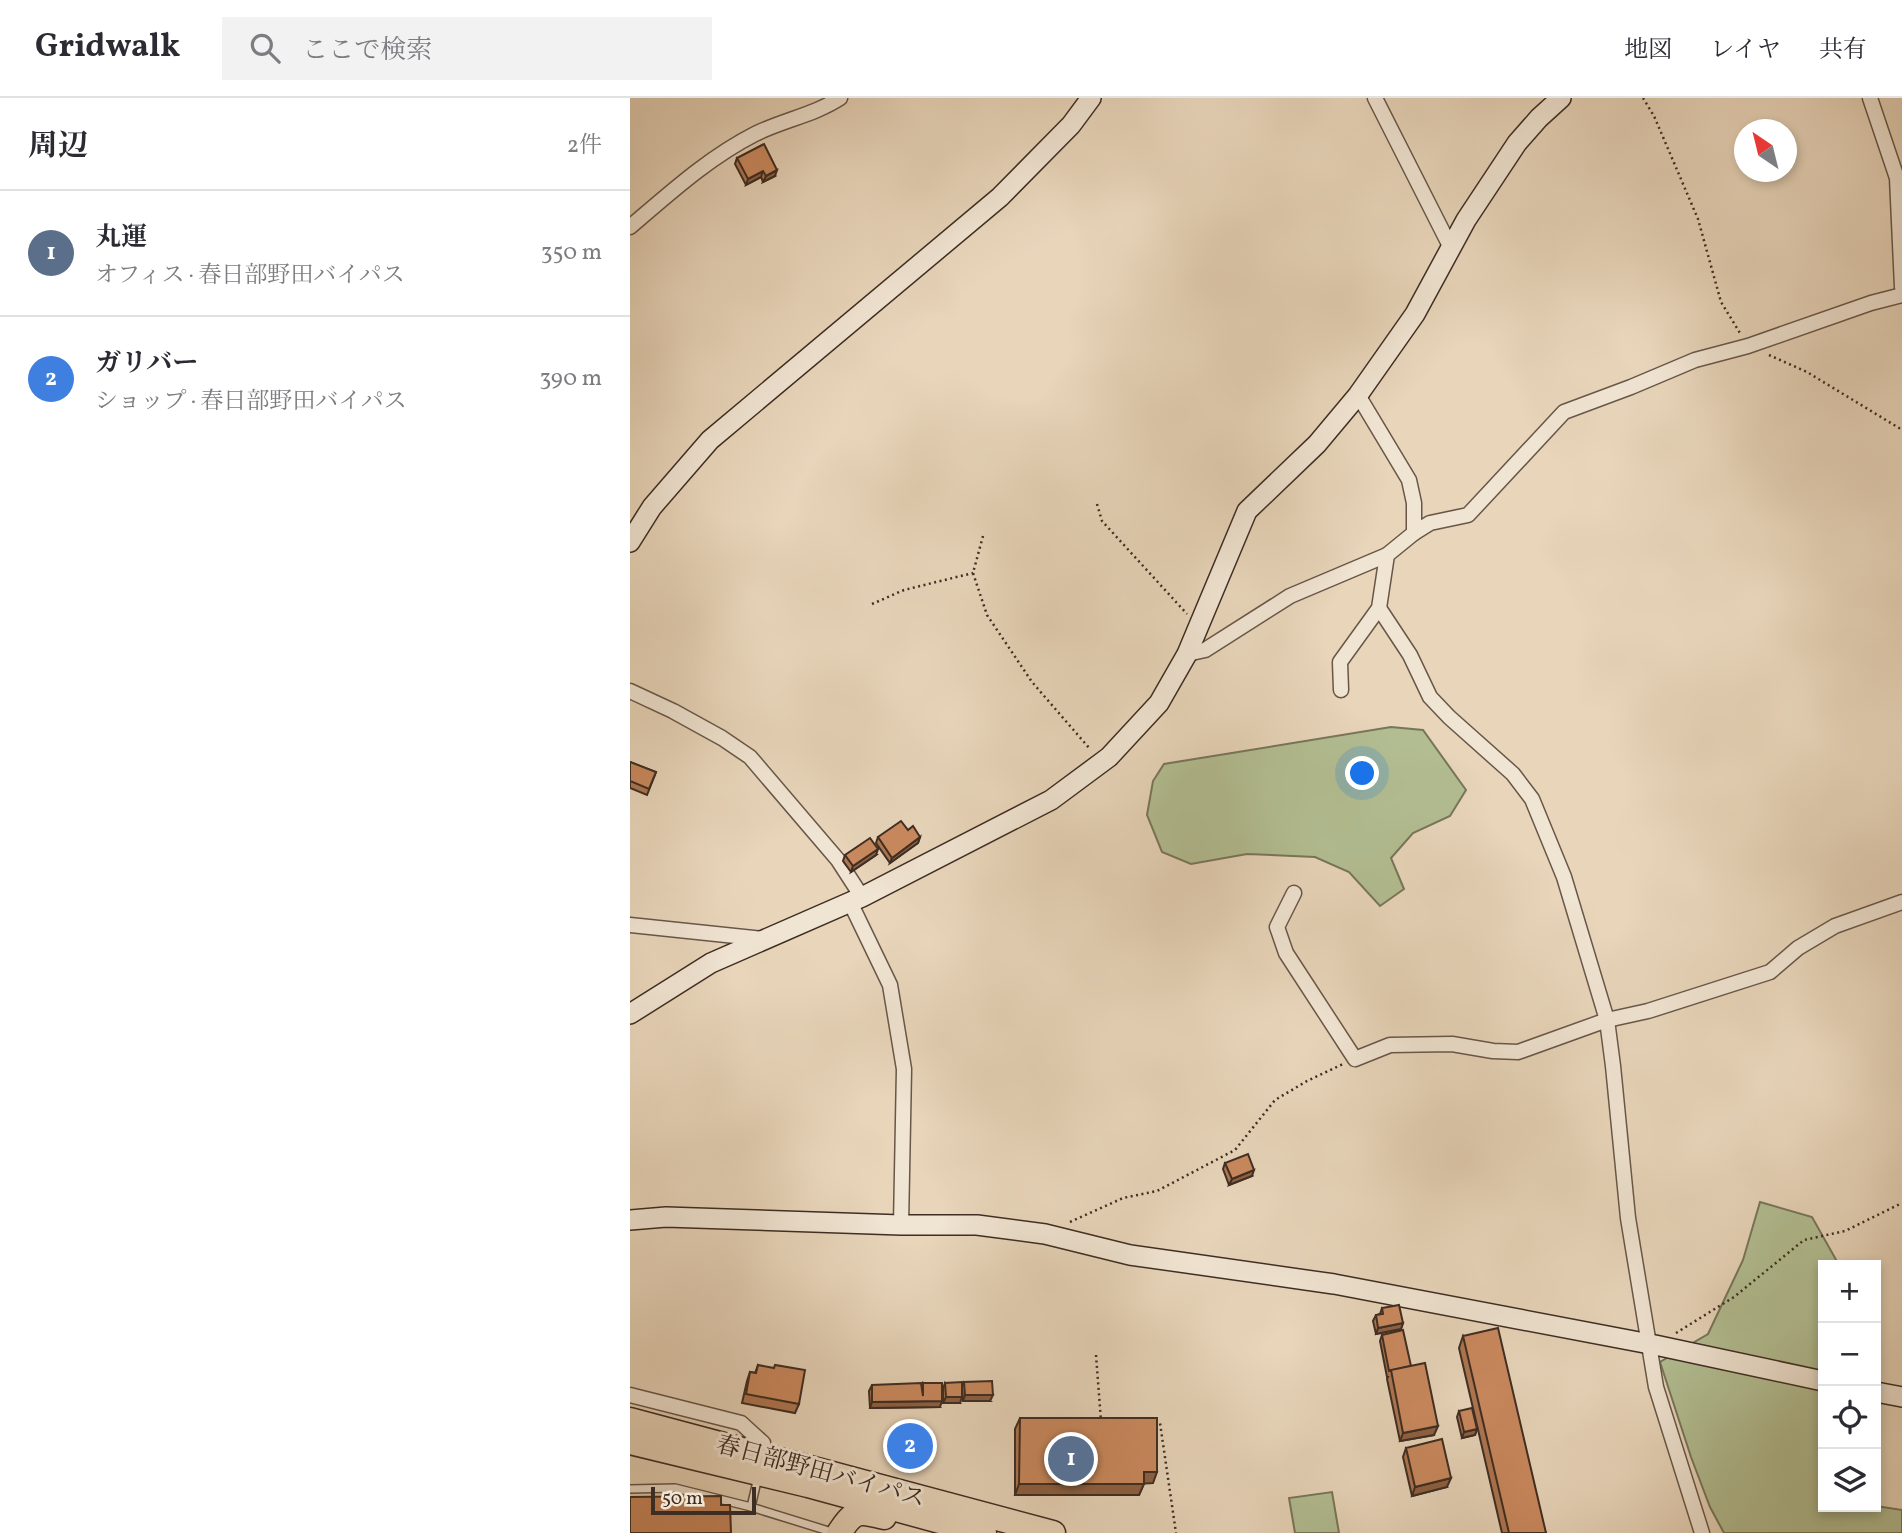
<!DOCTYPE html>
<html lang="ja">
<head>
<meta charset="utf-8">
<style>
  :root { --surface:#fff; --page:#f2f2f3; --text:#2b2b33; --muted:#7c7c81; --line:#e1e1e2; --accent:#d93025 }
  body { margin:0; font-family:Vollkorn,"Noto Serif JP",serif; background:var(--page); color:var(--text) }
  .controls { position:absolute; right:21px; bottom:21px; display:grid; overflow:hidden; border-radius:0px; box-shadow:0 4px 10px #0003 }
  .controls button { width:63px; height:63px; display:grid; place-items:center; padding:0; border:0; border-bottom:2px solid var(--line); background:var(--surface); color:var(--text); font:35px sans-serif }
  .compass { position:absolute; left:1104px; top:21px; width:63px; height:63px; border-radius:50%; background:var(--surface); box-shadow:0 4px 10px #0003; rotate:325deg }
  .scale { position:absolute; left:21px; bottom:18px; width:105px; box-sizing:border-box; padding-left:7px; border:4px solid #3e2d23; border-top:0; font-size:19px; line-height:24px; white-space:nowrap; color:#3e2d23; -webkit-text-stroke:5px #f0e4d2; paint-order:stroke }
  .you { position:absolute; left:733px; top:676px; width:24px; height:24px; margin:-18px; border:5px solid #fff; border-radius:50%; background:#1a73e8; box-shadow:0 0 0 10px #1a73e833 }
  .badge { display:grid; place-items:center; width:46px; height:46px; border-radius:50%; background:var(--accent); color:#fff; font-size:23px; font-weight:700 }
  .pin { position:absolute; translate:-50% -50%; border:4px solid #fff; box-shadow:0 2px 7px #0006 }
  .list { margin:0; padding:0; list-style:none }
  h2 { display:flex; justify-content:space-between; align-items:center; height:91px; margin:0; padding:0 28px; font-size:30px }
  h2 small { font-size:23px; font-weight:400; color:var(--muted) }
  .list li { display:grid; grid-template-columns:46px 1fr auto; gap:21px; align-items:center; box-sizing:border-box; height:126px; padding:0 28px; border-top:2px solid var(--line) }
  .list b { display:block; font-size:26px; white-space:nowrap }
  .list p { margin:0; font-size:23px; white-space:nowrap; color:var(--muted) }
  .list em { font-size:23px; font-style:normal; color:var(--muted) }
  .icon { flex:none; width:38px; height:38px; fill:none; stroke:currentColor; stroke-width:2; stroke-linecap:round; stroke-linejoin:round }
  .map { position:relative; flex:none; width:1272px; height:1435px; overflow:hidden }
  header { display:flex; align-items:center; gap:42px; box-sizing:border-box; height:98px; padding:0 35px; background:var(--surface); border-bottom:2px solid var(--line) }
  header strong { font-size:33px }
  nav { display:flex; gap:38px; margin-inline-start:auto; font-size:24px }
  .search { width:490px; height:63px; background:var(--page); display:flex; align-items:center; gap:18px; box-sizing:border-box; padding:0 24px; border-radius:0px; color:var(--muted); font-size:26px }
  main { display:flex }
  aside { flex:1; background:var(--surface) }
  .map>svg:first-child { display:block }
</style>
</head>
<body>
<header>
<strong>Gridwalk</strong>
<div class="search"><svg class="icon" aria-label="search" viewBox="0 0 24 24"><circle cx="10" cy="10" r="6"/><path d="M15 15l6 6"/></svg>ここで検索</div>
<nav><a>地図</a><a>レイヤ</a><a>共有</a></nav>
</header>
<main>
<aside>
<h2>周辺<small>2件</small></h2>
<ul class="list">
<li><span class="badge" style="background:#5c6f8a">1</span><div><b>丸運</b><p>オフィス · 春日部野田バイパス</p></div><em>350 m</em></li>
<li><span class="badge" style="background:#3f7fe0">2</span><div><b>ガリバー</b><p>ショップ · 春日部野田バイパス</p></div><em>390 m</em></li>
</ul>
</aside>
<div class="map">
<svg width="1272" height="1435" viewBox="0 0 1272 1435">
  <rect width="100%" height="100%" fill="#e8d5ba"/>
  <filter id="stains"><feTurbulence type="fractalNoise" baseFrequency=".00286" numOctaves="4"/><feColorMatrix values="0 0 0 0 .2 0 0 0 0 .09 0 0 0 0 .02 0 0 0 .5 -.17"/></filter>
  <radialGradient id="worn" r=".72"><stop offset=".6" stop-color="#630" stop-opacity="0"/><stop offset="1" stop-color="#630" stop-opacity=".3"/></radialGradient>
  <g fill="#b2be92" stroke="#78765a" stroke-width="2">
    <path d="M761 629 793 632 836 692 820 718 783 735 761 760 774 791 750 808 719 774 685 759 617 756 561 766 532 754 517 717 523 683 534 666Z"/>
    <path d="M1130 1104 1182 1119 1209 1167H1193V1212L1190 1216 1193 1232V1409L1246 1408 1272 1412V1435H1094L1080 1409 1061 1359 1030 1264 1078 1236 1113 1162Z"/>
    <path d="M702 1394 709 1435H665L659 1400Z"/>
  </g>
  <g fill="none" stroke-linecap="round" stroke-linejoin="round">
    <g stroke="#685749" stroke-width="10">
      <g id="lane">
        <path d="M0 1391 45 1390 121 1409 205 1435"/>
        <path d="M121 1409 128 1379"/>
      </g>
    </g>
    <g stroke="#685749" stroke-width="17">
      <g id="street">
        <path d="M745 0 821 150"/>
        <path d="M1240 0 1267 80 1272 189"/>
        <path d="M0 129C40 95 78 60 125 36 153 22 184 17 210 0"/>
        <path d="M784 435 800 425 838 417 934 314 1001 289 1065 262 1118 248 1241 205 1272 197"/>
        <path d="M749 510 780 557 800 599 819 619 883 676 902 701 934 779 977 922 983 968 998 1120 1026 1289 1072 1435"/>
        <path d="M557 556 575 552 660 498 757 457"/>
        <path d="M711 592 710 564 749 510 757 457 784 435V405L779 382 728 297"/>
        <path d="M0 593 43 613 92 640 120 659 208 762 232 799"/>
        <path d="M664 795 647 829 656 855 725 961 760 947 822 946 863 953 888 954 977 922 1018 913 1140 874 1168 850 1205 828 1272 804"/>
        <path d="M220 804 260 887 274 971 271 1127"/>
        <path d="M0 827 134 841"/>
        <path d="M0 1297 111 1325 133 1345 130 1357"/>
      </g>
    </g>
    <g stroke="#3e2d23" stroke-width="22">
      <g id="secondary">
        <path d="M0 444 22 409 80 342 370 99 441 27 461 0"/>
        <path d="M0 916 81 865 232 799 421 702 479 659 529 605 557 556 617 413 687 346 728 297 785 216 836 122 887 45 909 20 931 0"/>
        <path d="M0 1122 36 1119 271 1127H347L415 1136 500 1157 704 1186 1025 1247 1193 1283"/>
        <path d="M1246 1294 1272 1299"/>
      </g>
    </g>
    <g stroke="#3e2d23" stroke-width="27">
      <g id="highway">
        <path d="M0 1322 423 1435"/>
        <path d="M0 1344 178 1387 354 1435"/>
        <path d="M209 1435C224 1412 228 1412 254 1419"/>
      </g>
    </g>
    <g stroke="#3e2d23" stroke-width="2.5" stroke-dasharray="2 3.5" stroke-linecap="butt">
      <path d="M1013 0 1024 18 1068 121 1091 204 1110 235"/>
      <path d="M1139 257 1177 274 1269 330H1272"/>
      <path d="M467 406 472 423 557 516"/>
      <path d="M353 438 343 475 357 517 402 584 460 651"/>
      <path d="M242 506 274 492 343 475"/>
      <path d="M440 1124 493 1100 527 1093 605 1052 645 1002 677 983 713 966"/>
      <path d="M1046 1235 1104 1199 1174 1142 1215 1133 1272 1105"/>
      <path d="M466 1257 471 1323"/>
      <path d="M525 1325H530L546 1435"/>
    </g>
    <use href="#lane" stroke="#f0e4d2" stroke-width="7"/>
    <use href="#street" stroke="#f0e4d2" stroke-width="14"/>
    <use href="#secondary" stroke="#f0e4d2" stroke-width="19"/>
    <use href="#highway" stroke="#e8d5ba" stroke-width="24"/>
  </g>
  <g fill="#ae7651" stroke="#3e2d23" stroke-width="2">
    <path d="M107 60 145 78 133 84 131 79 116 87 105 66Z"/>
    <path d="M0 664 26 674 17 697 0 690Z"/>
    <path d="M278 732 290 739 288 745 260 765 246 745 248 739Z"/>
    <path d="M215 757H246L221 774 213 763Z"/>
    <path d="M595 1065 622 1078 599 1087 593 1071Z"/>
    <path d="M752 1210 773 1225 771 1231 746 1236 743 1223 746 1217 750 1216Z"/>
    <path d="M752 1237 781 1268 804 1337 770 1343 757 1281 758 1279H757L750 1243Z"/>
    <path d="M833 1238 916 1435H872L829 1250Z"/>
    <path d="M128 1267 169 1306 165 1315 112 1305 117 1283 120 1274 125 1275Z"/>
    <path d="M334 1284 360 1303H333L332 1290Z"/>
    <path d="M293 1285 310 1309 240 1310 239 1293 242 1287 292 1289Z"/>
    <path d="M315 1285 330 1305H313V1291Z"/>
    <path d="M829 1313 847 1331 845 1337 832 1340 827 1319Z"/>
    <path d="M390 1320 523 1385H514L509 1397H385V1331Z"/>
    <path d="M776 1350 817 1389 782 1398 773 1359Z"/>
  </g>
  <g fill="#8d6042" stroke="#3e2d23" stroke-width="2">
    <path d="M147 72 145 78 133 84 136 78Z"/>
    <path d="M133 73 131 79 116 87 118 81Z"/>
    <path d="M290 739 288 745 260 765 262 760Z"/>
    <path d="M248 751 246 757 221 774 223 768Z"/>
    <path d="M624 1072 622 1078 599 1087 602 1081Z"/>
    <path d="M773 1225 771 1231 746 1236 748 1230Z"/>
    <path d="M335 1297H363L360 1303H333Z"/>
    <path d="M316 1299H332L330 1305H313Z"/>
    <path d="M312 1303 310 1309 240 1310 242 1304Z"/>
    <path d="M808 1328 804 1337 770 1343 773 1335Z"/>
    <path d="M847 1331 845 1337 832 1340 834 1334Z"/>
    <path d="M514 1374H527L523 1385 509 1386Z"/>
    <path d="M821 1380 817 1389 782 1398 785 1389Z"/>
    <path d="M389 1386H514L509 1397H385Z"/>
  </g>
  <g fill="#ca895e" stroke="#3e2d23" stroke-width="2">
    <path d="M134 46 147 72 136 78 133 73 118 81 107 60Z"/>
    <path d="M0 664 26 674 19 691 0 683Z"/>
    <path d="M271 723 278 732 283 728 290 739 262 760 248 739Z"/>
    <path d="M240 740 248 751 223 768 215 757Z"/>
    <path d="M618 1056 624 1072 602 1081 595 1065Z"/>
    <path d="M769 1207 773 1225 748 1230 746 1217 753 1216 752 1210Z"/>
    <path d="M868 1230 916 1435H879L833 1238Z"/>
    <path d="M773 1232 781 1268 759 1273 752 1237Z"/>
    <path d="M795 1265 808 1328 773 1335 761 1272Z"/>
    <path d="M128 1267 144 1270 145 1267 175 1272 169 1306 116 1296 120 1274 126 1275Z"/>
    <path d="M362 1283 363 1297H335L334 1284Z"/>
    <path d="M332 1284V1299H316L315 1285Z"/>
    <path d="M291 1285 293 1298V1285H312V1303L242 1304V1287Z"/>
    <path d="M842 1310 847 1331 834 1334 829 1313Z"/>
    <path d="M390 1320H527V1374H514V1386H389Z"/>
    <path d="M812 1341 821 1380 785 1389 776 1350Z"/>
    <path d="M91 1398V1407H100L101 1435H0V1399Z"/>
  </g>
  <g text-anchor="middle" stroke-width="6" stroke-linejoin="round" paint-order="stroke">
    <g font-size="24" fill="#3e2d23" stroke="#f0e4d2">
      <text transform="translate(191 1373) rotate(15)" y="8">春日部野田バイパス</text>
    </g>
  </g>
  <rect width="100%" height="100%" filter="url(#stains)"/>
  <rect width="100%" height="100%" fill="url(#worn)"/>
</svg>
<div class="controls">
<button>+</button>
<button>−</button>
<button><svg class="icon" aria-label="locate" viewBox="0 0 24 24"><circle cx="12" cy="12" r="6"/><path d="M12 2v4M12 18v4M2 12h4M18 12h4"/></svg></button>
<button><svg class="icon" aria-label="layers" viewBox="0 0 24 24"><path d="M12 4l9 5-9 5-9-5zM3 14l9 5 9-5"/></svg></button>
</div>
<svg class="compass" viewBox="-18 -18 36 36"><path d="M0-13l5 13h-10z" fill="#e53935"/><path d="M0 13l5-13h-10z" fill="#7c7c81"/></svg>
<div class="scale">50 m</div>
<div class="you"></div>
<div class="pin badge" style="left:441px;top:1361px;background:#5c6f8a">1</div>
<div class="pin badge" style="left:280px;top:1348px;background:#3f7fe0">2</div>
</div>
</main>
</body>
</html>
